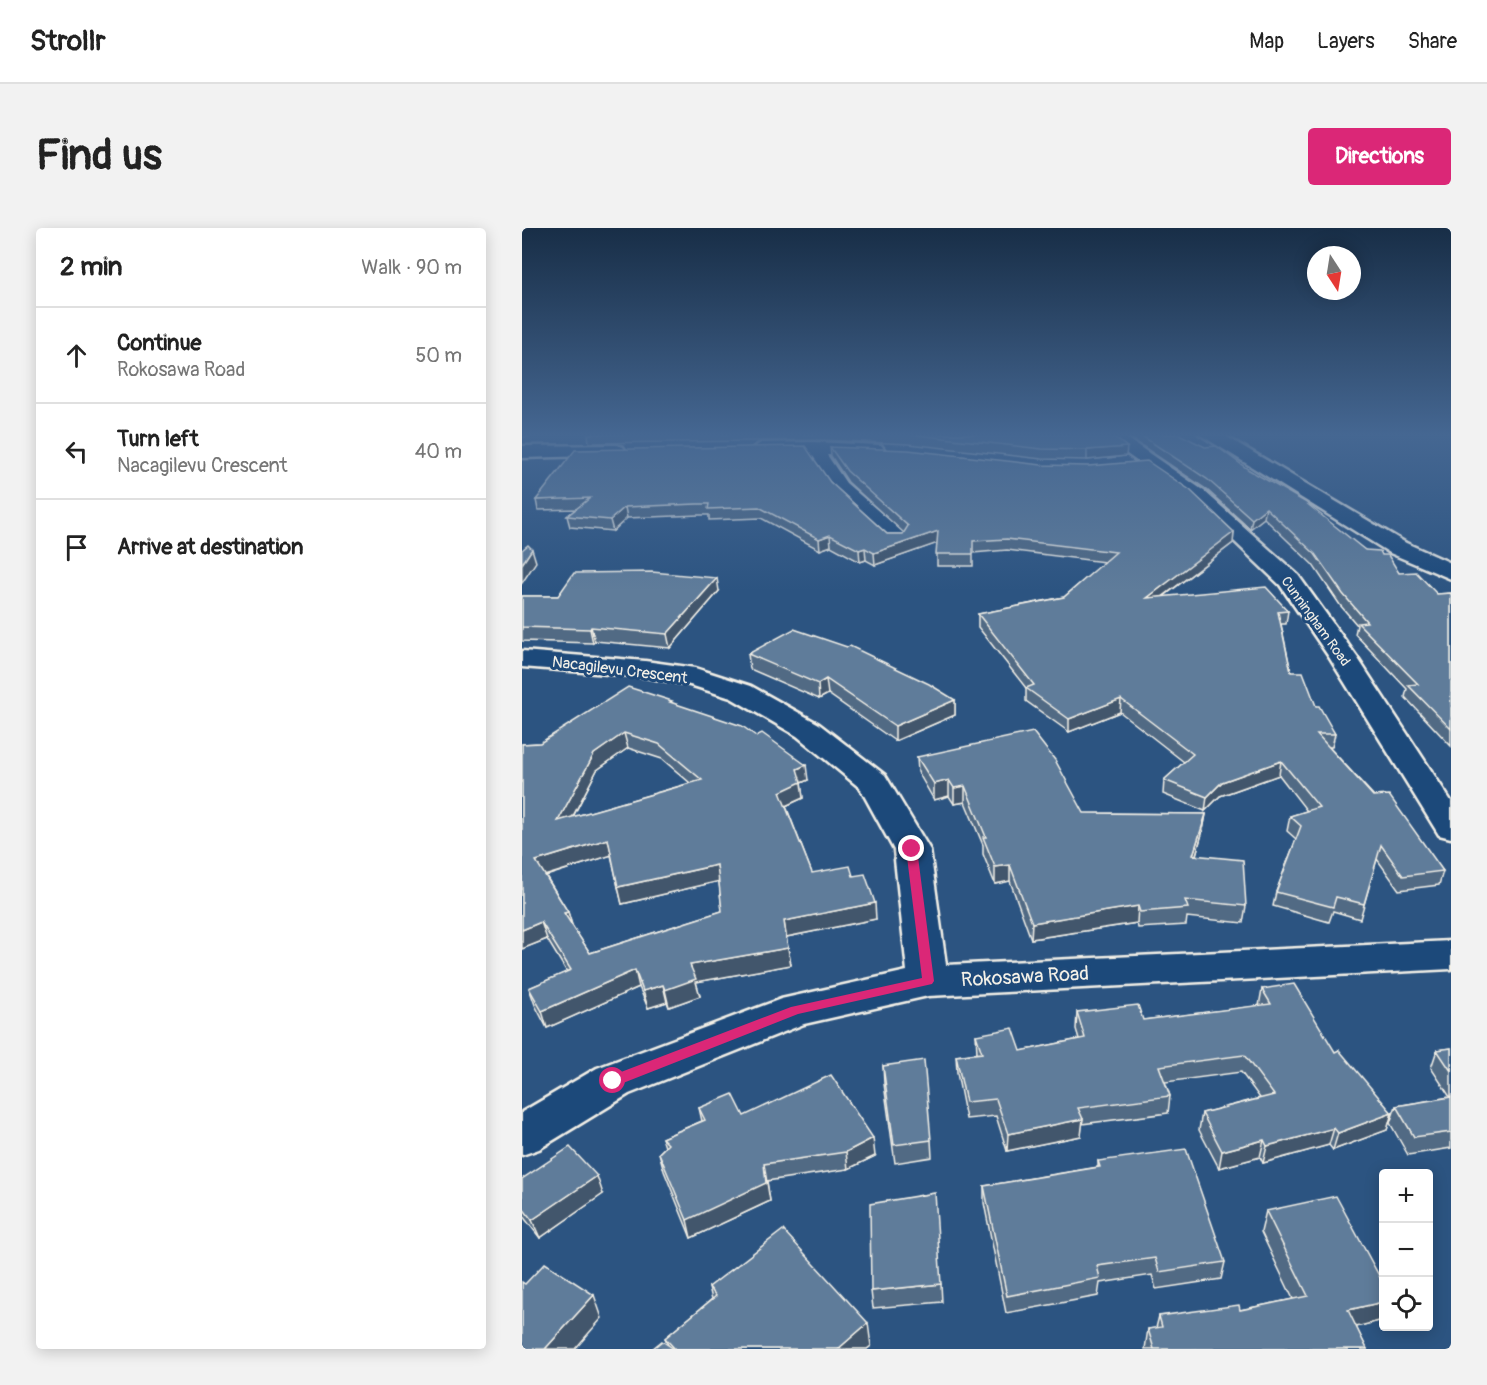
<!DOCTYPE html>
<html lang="en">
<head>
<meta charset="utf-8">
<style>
  :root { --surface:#fff; --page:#f2f2f2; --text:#222; --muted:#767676; --line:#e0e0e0; --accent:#db2777 }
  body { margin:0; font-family:Pangolin,sans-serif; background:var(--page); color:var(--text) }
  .controls { position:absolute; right:18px; bottom:18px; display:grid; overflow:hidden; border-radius:6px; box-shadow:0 3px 15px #0003 }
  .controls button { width:54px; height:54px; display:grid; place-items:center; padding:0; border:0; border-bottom:2px solid var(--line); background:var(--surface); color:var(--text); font:30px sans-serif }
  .compass { position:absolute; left:785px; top:18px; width:54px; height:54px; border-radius:50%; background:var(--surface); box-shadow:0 3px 15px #0003; rotate:168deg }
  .stop { position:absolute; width:18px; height:18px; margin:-14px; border:4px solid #db2777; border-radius:50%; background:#fff }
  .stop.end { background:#db2777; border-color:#fff; box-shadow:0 2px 6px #0008 }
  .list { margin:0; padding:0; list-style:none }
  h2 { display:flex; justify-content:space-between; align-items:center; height:78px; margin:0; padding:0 24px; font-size:26px }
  h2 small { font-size:20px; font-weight:400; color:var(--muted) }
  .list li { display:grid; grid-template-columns:39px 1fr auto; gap:18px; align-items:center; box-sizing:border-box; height:96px; padding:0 24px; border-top:2px solid var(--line) }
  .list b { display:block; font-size:22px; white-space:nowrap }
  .list p { margin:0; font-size:20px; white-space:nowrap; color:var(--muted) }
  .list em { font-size:20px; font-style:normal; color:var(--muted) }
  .icon { flex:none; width:33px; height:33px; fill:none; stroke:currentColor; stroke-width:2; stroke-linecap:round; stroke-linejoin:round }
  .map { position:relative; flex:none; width:929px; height:1121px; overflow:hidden; border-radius:6px }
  header { display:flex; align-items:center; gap:36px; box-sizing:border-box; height:84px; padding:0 30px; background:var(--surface); border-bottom:2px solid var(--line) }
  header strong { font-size:28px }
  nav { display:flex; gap:33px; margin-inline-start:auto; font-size:21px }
  .intro { display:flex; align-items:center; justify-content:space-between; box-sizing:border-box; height:144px; padding:0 36px }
  h1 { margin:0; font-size:42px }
  .button { padding:15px 27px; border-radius:6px; background:var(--accent); color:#fff; font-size:21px; font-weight:700 }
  main { display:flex; gap:36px; padding:0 36px }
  aside { flex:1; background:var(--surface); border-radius:6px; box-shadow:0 3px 15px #0003 }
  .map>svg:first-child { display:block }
</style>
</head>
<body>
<header>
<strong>Strollr</strong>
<nav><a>Map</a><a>Layers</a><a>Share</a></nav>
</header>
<div class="intro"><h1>Find us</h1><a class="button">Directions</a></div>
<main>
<aside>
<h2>2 min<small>Walk · 90 m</small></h2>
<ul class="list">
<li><svg class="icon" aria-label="ahead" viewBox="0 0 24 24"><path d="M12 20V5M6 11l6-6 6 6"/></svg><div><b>Continue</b><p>Rokosawa Road</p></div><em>50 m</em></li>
<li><svg class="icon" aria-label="left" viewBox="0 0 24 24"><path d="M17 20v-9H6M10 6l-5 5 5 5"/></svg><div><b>Turn left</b><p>Nacagilevu Crescent</p></div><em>40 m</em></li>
<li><svg class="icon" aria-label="arrive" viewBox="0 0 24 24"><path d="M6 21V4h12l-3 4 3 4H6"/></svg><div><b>Arrive at destination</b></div></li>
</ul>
</aside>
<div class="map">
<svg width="929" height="1121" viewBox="0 0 929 1121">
  <rect width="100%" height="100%" fill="#2c5481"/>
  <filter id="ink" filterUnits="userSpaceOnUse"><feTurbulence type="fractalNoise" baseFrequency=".0167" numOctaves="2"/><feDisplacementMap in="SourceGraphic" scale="12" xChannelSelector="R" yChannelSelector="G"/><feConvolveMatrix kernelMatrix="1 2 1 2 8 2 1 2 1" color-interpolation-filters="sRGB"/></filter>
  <g filter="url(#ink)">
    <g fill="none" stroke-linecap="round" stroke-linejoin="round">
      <g stroke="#f4f1e8" stroke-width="5">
        <g id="minor">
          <path d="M677 206H700L884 315 929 335V351L868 325Z"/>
          <path d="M291 214 359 217 362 221 359 225 352 227H305L324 255 382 305 385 310 382 315H366L310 263 286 227H239L229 221 239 215Z"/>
          <path d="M94 217 101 219 104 223 101 227 0 230V218Z"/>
          <path d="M0 423 123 433 173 440 229 458 297 496 363 547 408 622 424 737 929 713V741L406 768 282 796 107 866 17 921 0 927V884L75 840 259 771 385 743 372 622 338 560 275 508 209 470 168 457 123 449 0 439Z"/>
        </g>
      </g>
      <g stroke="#f4f1e8" stroke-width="5">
        <path id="secondary" d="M577 206H599L682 263 776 347 835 429 929 573V610L917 607 807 429 758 357 668 271Z"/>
      </g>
      <use href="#minor" fill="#1f4a7a" fill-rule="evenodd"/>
      <use href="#secondary" fill="#1f4a7a" fill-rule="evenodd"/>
    </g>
    <g fill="#516a84" stroke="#f4f1e8" stroke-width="1.5" fill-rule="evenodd">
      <path d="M0 206H9L7 209H0Z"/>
      <path d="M66 206H588L604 228 565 232 520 231 387 216 301 212 67 215Z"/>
      <path d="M603 206H657L727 242 843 322 860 327 877 345 915 366 929 365V518L883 469 885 461 833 406 835 397 818 377 791 337 742 290 728 301 684 261Z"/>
      <path d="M308 219 712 304 711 315 641 369 766 383 764 396H759L769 444 813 506 810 519H807L921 643 917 657 877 662 855 631 838 691 811 683 807 694 751 678 754 664 774 611 765 603 768 588 785 583 757 547 698 568 683 583 641 566 642 552 662 534 598 484 547 504 504 473V460L456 399V386L542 369 583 334 485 322 451 325V338H415V315L353 337 344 332 338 334 309 318 298 322 239 290 187 292V287H177L105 290 91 303 48 299 45 288 54 281 16 282 14 272 308 254 365 306H381L382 305 326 254 309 228Z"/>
      <path d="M197 363 148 420 73 413 71 415 0 413V368H36Z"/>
      <path d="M226 426 433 472V487L373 513 306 466 297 471 228 441Z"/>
      <path d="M150 475 286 552 279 555 281 570 264 578 290 645 331 648 354 691 264 709 269 737 174 754 178 768 147 779 145 774 126 780 117 759 25 800 13 777 7 760 45 744 25 711 0 721V516L18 515ZM106 520 140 531 168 555 51 589 75 542ZM89 627 100 676 197 653 200 683 68 725 50 698 46 684 24 648Z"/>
      <path d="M395 529 562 585 684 586 681 602 674 627 724 678 721 695 665 689 664 697 616 700 615 695 509 711 488 653 473 656 461 626V617L443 574 432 576 427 568 412 572 396 544Z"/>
      <path d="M740 761 813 824 870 885 865 902 811 922 807 917 741 935 738 929 697 940 677 902 680 885 738 870 719 844 643 854 648 868 646 885 560 896 559 908 485 923 474 888 444 891 435 845 434 828 455 825 454 807 499 823 557 811 554 801 555 784 621 792 737 778Z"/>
      <path d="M929 820V920L886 927 868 895 874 878 928 869 909 840 915 822Z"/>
      <path d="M361 838 409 912 410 929 373 935 362 856Z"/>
      <path d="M177 880 222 888 353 928 326 941 245 953 248 973 169 1010 142 943 137 925 143 919 140 910 180 893Z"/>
      <path d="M576 933 703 1034 699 1051 634 1061 630 1047 578 1055 576 1068 484 1085 462 975V958L576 939Z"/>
      <path d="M0 951 81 966 18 1010 0 987Z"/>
      <path d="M744 983 861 1055V1092L834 1099 845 1121H623L626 1101 634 1100 637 1088 718 1082 771 1071 739 1004Z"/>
      <path d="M419 1056 420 1074 351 1080 349 1063Z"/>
      <path d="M187 1059 349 1118 345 1121H130L146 1117 143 1110 190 1071Z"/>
    </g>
    <g fill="#42566c" stroke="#f4f1e8" stroke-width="1.5">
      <path d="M605 219 604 228 565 232V222Z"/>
      <path d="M103 279 105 290 91 303 88 292Z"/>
      <path d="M744 280 742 290 728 301 730 291Z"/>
      <path d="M416 303V315L353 337 352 325Z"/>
      <path d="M712 304 711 315 623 382 625 370Z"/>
      <path d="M308 307 309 318 298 322 297 311Z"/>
      <path d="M343 320 344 332 338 334 337 322Z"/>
      <path d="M10 321 14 334 0 355V336Z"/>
      <path d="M195 350 197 363 148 420 145 406Z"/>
      <path d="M69 399 73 413 71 415 68 401Z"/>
      <path d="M304 451 306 466 297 471 296 456Z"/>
      <path d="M599 471 598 484 547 504V491Z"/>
      <path d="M433 472V487L373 513V498Z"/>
      <path d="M102 505 106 520 75 542 40 609 36 593 72 526Z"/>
      <path d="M759 533 757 547 698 568 683 583 685 569 700 554Z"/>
      <path d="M284 537 286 552 279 555 281 570 261 579 258 564 275 541Z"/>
      <path d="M427 552V568L412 572V556Z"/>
      <path d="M443 558V574L432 576V560Z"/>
      <path d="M684 586 681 602 669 644 671 627Z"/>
      <path d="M86 611 90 627 19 649 14 633Z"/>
      <path d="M195 637 198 653 100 676 96 659Z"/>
      <path d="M488 637V653L473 656V639Z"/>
      <path d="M353 675 354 691 264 709 262 693Z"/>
      <path d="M616 678 615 695 509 711 510 695Z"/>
      <path d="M46 684 51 700 42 685Z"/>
      <path d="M19 694 25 711 0 721V702Z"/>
      <path d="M266 720 269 737 174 754 178 768 147 779 143 762 168 737Z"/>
      <path d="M113 742 117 759 25 800 20 783Z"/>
      <path d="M141 757 145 774 126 780 121 763Z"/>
      <path d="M870 885 865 902 811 922 816 905Z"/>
      <path d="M561 891 559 908 485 923 486 906Z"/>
      <path d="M812 900 807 917 741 935 745 918Z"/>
      <path d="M351 910 353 928 326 941 324 924Z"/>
      <path d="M742 912 738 929 697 940 700 923Z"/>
      <path d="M242 936 248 973 169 1010 165 992Z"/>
      <path d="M75 948 81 966 18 1010 10 992Z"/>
      <path d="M72 1067 80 1090 53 1121H23Z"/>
      <path d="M861 1074V1092L819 1103 826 1082Z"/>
      <path d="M346 1095 349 1118 345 1121H316Z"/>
    </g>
    <g fill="#5e7b9a" stroke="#f4f1e8" stroke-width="1.5" fill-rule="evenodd">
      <path d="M385 206H588L605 219 565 222 520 221Z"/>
      <path d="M617 206H657L683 219 694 218 727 242 783 274 843 322 858 323 860 327H866L877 345 894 344 915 366 929 365V501L886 457 896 456 836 395 845 394 821 366 793 326 744 280 730 291 685 251Z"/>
      <path d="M283 218 308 254 365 306H381L386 298 325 243 308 219 386 222 520 237 566 238 625 233 668 262 712 304 625 370 744 359 766 383 756 384 769 444H781L794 478H797L813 506H795L851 568 867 567 921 643 881 648 859 617 842 676 814 669 811 679 754 664 779 598 768 588 797 579 759 533 700 554 685 569 642 552 671 526 599 471 547 491 504 460 512 457 456 386 542 369 594 324 485 311 451 313V326H414L416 303 352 325 343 320 337 322 308 307 297 311 237 279 186 281 187 276H175L103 279 88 292 45 288 68 270 14 272 53 222Z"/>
      <path d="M6 317 10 321 0 336V322Z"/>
      <path d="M130 344 195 350 145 406 69 399 68 401 0 399V368H36L52 345Z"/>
      <path d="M272 401 325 419 328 418 407 456 433 472 373 498 304 451 296 456 226 426Z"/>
      <path d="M106 459 150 473 148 474 220 498 234 508 240 505 284 537 275 541 279 554 258 564 290 645 328 638 331 648 343 646 353 675 262 693 266 720 168 737 174 751 143 762 141 757 121 763 113 742 20 783 7 760 49 742 19 694 0 702V516L18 515ZM102 505 137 516 180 552 36 593 72 526ZM86 611 96 659 195 637 200 683 68 725 42 685 46 684 14 633Z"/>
      <path d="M511 504 533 532 562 585 684 586 671 627 721 632 724 678 663 672 666 680 618 684 616 678 510 695 488 637 473 639 461 609H464L443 558 432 560 427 552 412 556 395 529Z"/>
      <path d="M772 756 813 824 817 822 870 885 816 905 812 900 745 918 742 912 700 923 680 885 752 867 722 827 637 838 648 868 556 880 561 891 486 906 474 871 444 874 434 828 460 825 454 807 491 800 499 823 563 810 555 784 616 777 621 792 749 776 740 761Z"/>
      <path d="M929 820V843L915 822Z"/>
      <path d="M402 832 409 912 372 917 361 838Z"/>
      <path d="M309 847 351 910 324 924 242 936 244 955 165 992 137 925 146 916 140 910 183 892 177 880 211 866 222 888Z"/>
      <path d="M929 869V904L892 909 874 878Z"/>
      <path d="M48 919 75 948 10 992 0 979V951Z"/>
      <path d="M664 921 703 1034 637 1044 633 1030 575 1038 578 1050 485 1068 462 958 578 939 576 933Z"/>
      <path d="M413 965 419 1056 349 1063 348 976Z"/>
      <path d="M814 968 861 1055V1074L826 1082 845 1121H632L626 1101 640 1099 637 1088 717 1077 718 1082 786 1068 744 983Z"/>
      <path d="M261 1002 346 1095 316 1121H153L143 1110 194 1068 187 1059Z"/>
      <path d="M23 1035 72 1067 23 1121H0V1054L3 1056Z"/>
      <path d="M140 1113 152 1121H130Z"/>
    </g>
  </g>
  <linearGradient id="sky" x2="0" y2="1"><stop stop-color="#182e47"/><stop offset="0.57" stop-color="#456792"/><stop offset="1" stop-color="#456792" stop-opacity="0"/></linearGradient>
  <rect width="929" height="363" fill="url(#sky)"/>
  <path fill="#db2777" d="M390 618 395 621 412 753 410 756 276 786 96 857H86V849L269 779 400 750 384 621Z"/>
  <g text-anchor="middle" stroke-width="6" stroke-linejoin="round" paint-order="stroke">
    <g font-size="14" fill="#f4f1e8" stroke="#1f4a7a">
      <text transform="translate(794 393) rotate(54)" y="5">Cunningham Road</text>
    </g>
    <g font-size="16" fill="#f4f1e8" stroke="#1f4a7a">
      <text transform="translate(98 441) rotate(7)" y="6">Nacagilevu Crescent</text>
    </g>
    <g font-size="20" fill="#f4f1e8" stroke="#1f4a7a">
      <text transform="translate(503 748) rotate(-3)" y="7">Rokosawa Road</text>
    </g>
  </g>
</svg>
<div class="controls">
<button>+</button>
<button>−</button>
<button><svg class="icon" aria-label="locate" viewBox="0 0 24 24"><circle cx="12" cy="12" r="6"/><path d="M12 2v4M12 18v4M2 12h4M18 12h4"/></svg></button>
</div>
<svg class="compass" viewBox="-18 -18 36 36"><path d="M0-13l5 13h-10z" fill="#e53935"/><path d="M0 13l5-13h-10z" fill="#767676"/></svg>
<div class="stop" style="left:91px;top:853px"></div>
<div class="stop end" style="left:390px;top:621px"></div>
</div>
</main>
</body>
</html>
